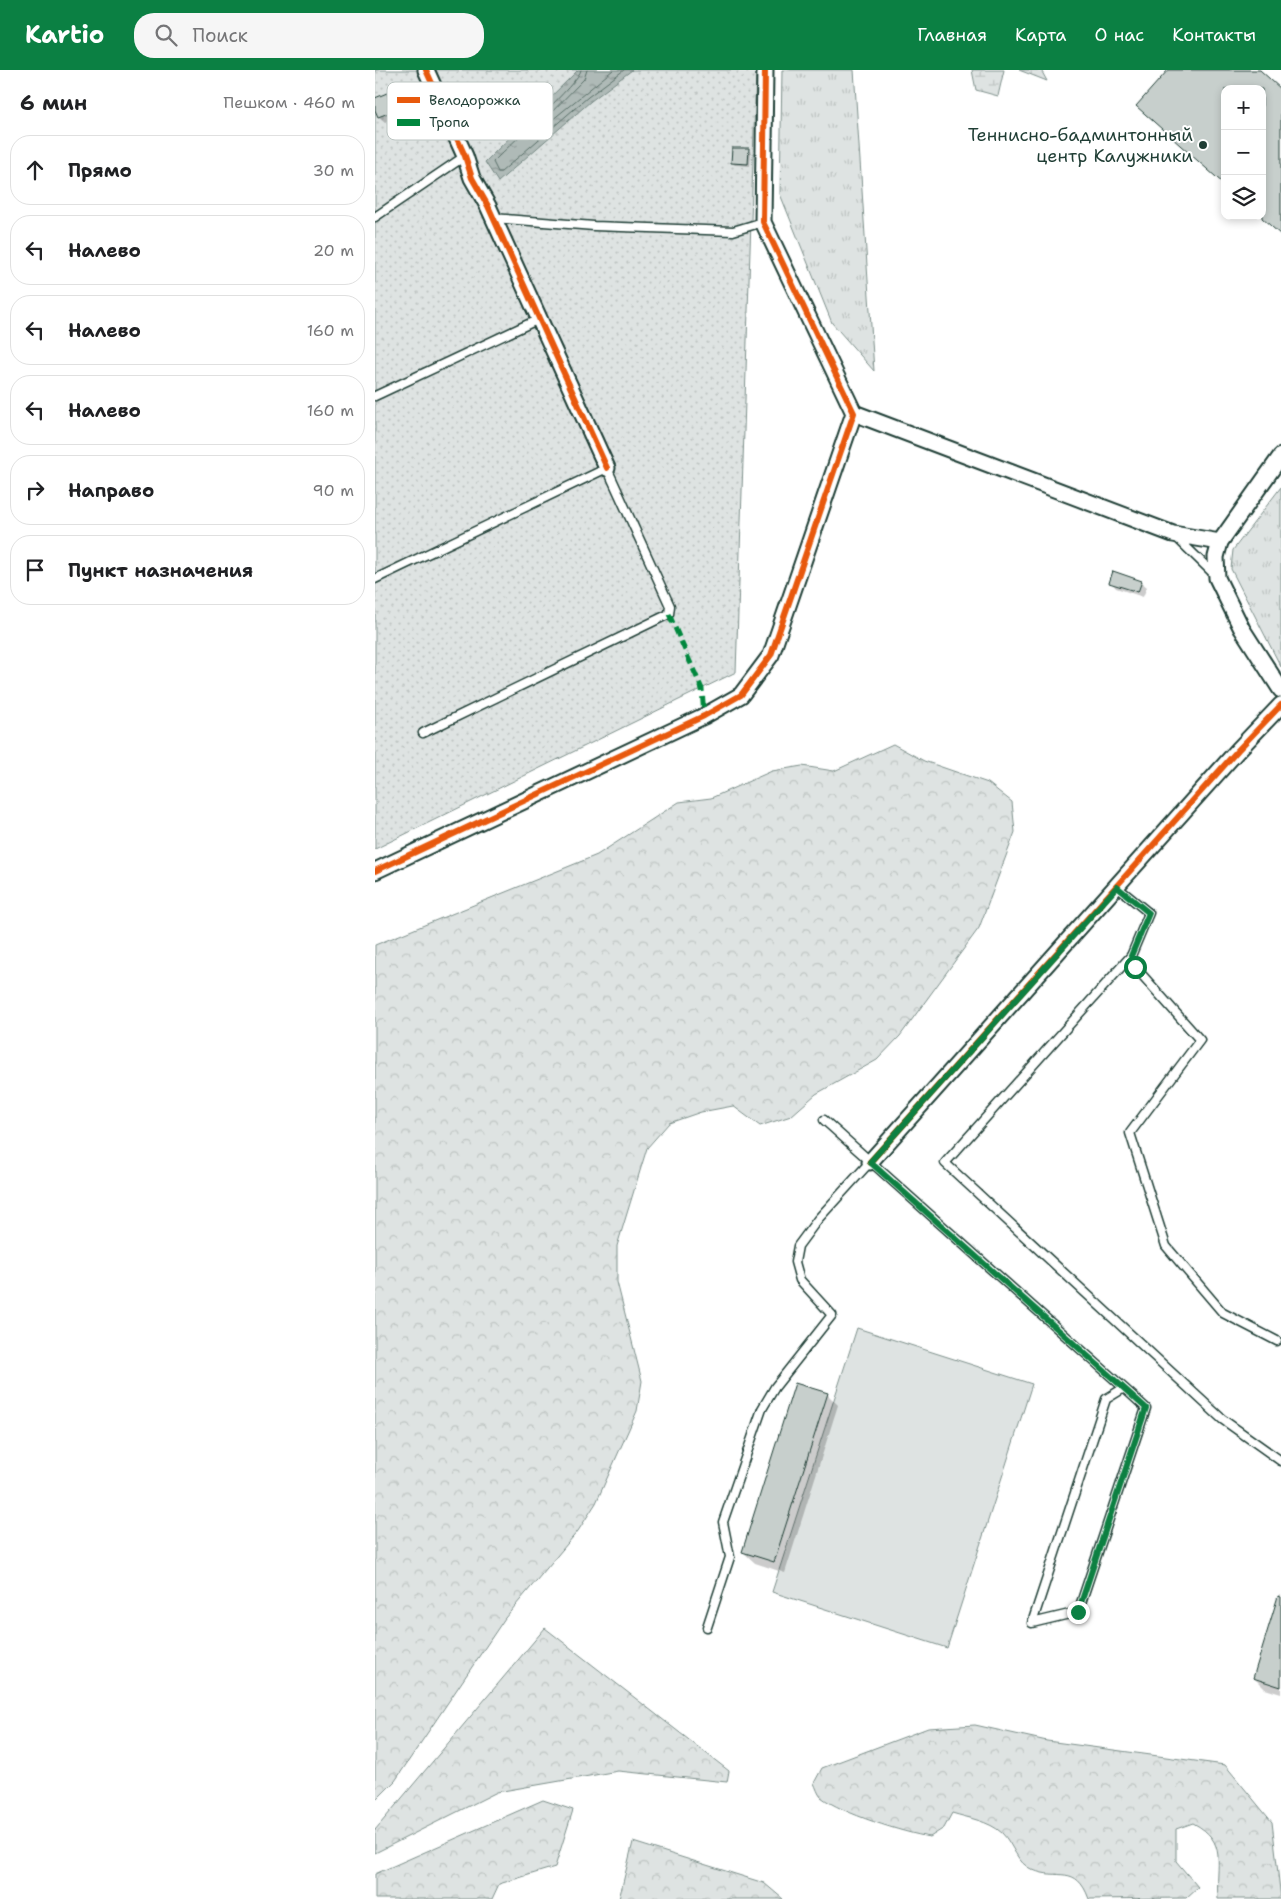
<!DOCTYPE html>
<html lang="ru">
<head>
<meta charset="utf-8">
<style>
  :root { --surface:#fff; --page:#f6f6f6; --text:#202124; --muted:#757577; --line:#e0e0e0; --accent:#0b8043 }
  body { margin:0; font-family:"Shantell Sans",sans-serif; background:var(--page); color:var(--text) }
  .controls { position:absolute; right:15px; top:15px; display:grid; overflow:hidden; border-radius:10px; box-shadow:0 2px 8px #0003 }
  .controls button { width:45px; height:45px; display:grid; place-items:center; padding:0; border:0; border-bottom:1px solid var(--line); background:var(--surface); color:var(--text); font:25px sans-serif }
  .stop { position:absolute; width:15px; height:15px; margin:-11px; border:4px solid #0b8043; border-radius:50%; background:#fff }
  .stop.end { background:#0b8043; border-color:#fff; box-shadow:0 1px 5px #0008 }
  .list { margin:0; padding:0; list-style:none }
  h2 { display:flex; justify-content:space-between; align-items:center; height:65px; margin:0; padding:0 20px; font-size:21px }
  h2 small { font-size:16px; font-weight:400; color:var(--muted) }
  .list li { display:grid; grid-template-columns:32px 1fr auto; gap:15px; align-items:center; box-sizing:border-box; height:70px; margin:0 10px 10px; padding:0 10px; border:1px solid var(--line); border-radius:20px }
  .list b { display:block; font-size:19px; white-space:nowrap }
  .list em { font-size:16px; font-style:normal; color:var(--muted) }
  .icon { flex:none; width:28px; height:28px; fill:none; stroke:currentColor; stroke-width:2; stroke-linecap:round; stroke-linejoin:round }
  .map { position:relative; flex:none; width:906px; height:1829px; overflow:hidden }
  header { display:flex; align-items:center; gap:30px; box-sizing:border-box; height:70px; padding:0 25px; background:var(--accent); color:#fff }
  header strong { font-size:24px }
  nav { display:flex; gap:28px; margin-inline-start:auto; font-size:18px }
  .search { width:350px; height:45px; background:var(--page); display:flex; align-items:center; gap:12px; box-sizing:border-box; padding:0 18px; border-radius:20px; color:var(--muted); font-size:19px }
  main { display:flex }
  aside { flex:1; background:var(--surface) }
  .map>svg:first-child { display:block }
</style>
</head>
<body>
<header>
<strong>Kartio</strong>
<div class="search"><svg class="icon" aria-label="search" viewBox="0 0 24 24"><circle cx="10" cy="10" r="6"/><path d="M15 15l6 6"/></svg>Поиск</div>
<nav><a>Главная</a><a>Карта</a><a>О нас</a><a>Контакты</a></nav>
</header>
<main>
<aside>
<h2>6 мин<small>Пешком · 460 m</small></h2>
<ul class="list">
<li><svg class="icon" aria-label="ahead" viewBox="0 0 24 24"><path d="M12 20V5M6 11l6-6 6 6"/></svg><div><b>Прямо</b></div><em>30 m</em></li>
<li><svg class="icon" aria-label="left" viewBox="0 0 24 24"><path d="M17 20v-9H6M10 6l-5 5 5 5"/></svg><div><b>Налево</b></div><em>20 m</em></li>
<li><svg class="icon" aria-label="left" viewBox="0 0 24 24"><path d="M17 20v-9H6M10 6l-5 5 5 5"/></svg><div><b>Налево</b></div><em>160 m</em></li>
<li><svg class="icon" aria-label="left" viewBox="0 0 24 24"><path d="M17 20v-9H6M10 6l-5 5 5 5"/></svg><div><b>Налево</b></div><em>160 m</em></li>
<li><svg class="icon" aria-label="right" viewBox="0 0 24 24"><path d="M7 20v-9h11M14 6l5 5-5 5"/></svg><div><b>Направо</b></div><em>90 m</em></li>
<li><svg class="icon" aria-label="arrive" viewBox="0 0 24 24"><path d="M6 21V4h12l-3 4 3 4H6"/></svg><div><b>Пункт назначения</b></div></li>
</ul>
</aside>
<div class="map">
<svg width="906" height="1829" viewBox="0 0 906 1829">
  <defs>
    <pattern id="grass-tufts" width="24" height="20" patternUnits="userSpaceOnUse" patternTransform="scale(1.25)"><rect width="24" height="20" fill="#dee3e2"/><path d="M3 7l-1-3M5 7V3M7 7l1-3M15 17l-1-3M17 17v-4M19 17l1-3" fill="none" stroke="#bec4c2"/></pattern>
    <pattern id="forest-crowns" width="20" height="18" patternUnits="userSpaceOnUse" patternTransform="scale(1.25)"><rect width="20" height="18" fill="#dee3e2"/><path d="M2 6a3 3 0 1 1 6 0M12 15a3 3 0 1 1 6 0" fill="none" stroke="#bec4c2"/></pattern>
    <pattern id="wetland-marsh" width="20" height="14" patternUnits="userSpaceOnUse" patternTransform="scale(1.25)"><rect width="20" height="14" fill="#dee3e2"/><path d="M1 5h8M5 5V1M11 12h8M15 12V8" fill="none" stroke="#bec4c2"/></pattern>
    <pattern id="garden-dots" width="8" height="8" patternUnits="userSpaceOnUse" patternTransform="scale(1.25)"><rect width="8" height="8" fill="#dee3e2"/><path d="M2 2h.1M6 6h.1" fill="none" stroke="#bec4c2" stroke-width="1.8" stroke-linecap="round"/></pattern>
    <pattern id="water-ripples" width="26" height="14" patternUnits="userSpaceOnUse" patternTransform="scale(1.25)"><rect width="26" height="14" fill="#afbab7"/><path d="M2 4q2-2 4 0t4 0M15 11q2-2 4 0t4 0" fill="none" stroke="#8e9896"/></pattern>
  </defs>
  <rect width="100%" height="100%" fill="#fff"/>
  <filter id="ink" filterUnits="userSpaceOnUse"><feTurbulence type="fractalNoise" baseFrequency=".02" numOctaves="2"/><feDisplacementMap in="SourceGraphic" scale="10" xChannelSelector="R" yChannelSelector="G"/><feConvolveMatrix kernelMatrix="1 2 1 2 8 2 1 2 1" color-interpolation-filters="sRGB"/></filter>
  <g filter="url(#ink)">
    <g fill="url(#grass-tufts)" stroke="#7e908b">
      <path d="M407 0H479L499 301 457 253 405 124Z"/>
      <path d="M906 417V597L856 499 858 480Z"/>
    </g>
    <g fill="url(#forest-crowns)" stroke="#7e908b">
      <path d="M518 674 549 691 613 713 637 732 640 762 604 858 525 966 502 990 441 1024 416 1046 385 1056 358 1036 326 1042 294 1053 272 1078 242 1176V1212L267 1311 262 1341 221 1433 203 1461 130 1548 20 1711 0 1731V875L222 785 304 732 336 728 397 701 427 696 459 701Z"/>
      <path d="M170 1558 354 1701 352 1712 243 1701 122 1722 0 1783V1760Z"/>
      <path d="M600 1655 672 1671 850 1695 897 1752 906 1829H843C840 1794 854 1772 818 1753L801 1759V1791L823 1817 811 1828 714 1829C701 1793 683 1811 658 1800 641 1793 639 1775 627 1763 614 1751 593 1748 577 1743L569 1758 555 1767C529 1763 466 1743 446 1727 443 1724 441 1717 439 1713L447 1698 553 1658Z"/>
      <path d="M168 1730 198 1740 180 1797 124 1814 117 1829H0V1804Z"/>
      <path d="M258 1772 389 1813 408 1829H244Z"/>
    </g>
    <g fill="url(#wetland-marsh)" stroke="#7e908b">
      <path d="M597 0H629L623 26 601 20Z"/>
      <path d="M644 0H666L672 11Z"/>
    </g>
    <path fill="#dee3e2" stroke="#7e908b" d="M482 1258 657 1314 572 1578 397 1522Z"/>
    <path fill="url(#garden-dots)" stroke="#7e908b" d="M0 0H381L361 602 0 779Z"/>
    <path fill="url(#water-ripples)" stroke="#758883" d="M203 0H257L216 31 123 112 110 92Z"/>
    <g fill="#0003">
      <path d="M11 25 17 30 23 46 10 52 4 47 0 29Z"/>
      <path d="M373 80 376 82 375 96 360 95 357 93Z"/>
      <path d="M736 512H766L772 517 768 527 741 518Z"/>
      <path d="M452 1324 463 1335 410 1503 380 1493 368 1482Z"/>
      <path d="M906 1522V1624L890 1619 879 1608Z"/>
    </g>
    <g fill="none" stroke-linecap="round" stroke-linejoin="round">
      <g stroke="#596f68" stroke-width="1">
        <path d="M206 0C205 12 131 78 118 92L123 102H126L213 27 249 0"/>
        <path d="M212 0 209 9 167 52 168 55H171L238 0"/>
      </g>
    </g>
    <g fill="#c7cfcc" stroke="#1f3d34">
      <path d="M793 0H885L906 19V165L887 148V19H850V115L761 36Z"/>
      <path d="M12 23 19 41 3 47 0 40V28Z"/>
      <path d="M357 78H374L373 94 356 93Z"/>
      <path d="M738 501 767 511 763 522 734 513Z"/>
      <path d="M420 1313 453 1323 399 1492 367 1482Z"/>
      <path d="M903 1526 906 1527V1617L878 1608Z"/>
    </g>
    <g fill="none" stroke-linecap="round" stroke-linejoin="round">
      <g stroke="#1f3d34" stroke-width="11">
        <g id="lane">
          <path d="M0 147 90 86"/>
          <path d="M118 148 219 156 358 161 388 152"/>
          <path d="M0 326 164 249"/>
          <path d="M801 467 841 506"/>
          <path d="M0 509 232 398 295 536 294 544 48 663"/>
          <path d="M742 817 774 843 756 886 760 897 825 970 755 1063 791 1176 848 1243 902 1271"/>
          <path d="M756 886 570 1093 847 1349 906 1391"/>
          <path d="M449 1050 749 1318 731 1329 657 1553 703 1542 771 1338 749 1318"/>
          <path d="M332 1557 355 1487 348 1452 387 1339 400 1317 457 1245 425 1210 420 1192 423 1176 443 1149 495 1092"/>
        </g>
      </g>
      <g stroke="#1f3d34" stroke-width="19">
        <g id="street">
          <path d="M51 0 90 86 97 108 113 136 232 398"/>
          <path d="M479 343 798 464 845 472"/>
          <path d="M906 386 845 472 841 487 842 508 867 559 906 620"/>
          <path d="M0 801 329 646 366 625 396 585 479 343 388 152 390 0"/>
          <path d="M495 1092 863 680 906 635"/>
        </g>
      </g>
      <use href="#lane" stroke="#fff" stroke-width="8"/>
      <use href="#street" stroke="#fff" stroke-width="15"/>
      <path stroke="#00873e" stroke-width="5" stroke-dasharray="10 5" stroke-linecap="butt" d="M294 544 327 619 329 646"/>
      <g stroke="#fff" stroke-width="9">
        <g id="cycleway">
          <path d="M51 0 90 86 97 108 113 136 232 398"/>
          <path d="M0 801 329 646 366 625 396 585 479 343 388 152 390 0"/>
          <path d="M495 1092 863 680 906 635"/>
        </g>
      </g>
      <use href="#cycleway" stroke="#e8590c" stroke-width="6"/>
    </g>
  </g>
  <g fill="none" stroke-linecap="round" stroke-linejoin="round" filter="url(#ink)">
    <path stroke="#0b8043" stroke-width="6" d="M703 1542 771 1338 495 1092 742 817 774 843 756 886 760 897"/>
  </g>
  <circle fill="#1f3d34" stroke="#fff" stroke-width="2" cx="828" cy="75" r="5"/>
  <g text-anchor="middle" stroke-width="4" stroke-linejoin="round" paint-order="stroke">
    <g font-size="18" fill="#1f3d34" stroke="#fff" text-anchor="end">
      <text x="818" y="71">Теннисно-бадминтонный<tspan x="818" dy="21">центр Калужники</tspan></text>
    </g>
  </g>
  <rect x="12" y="12" width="166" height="58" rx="8" fill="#fff" stroke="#bcc5c2" stroke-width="1"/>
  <rect x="22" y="27" width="23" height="6" fill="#e8590c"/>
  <rect x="22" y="49" width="23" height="7" fill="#00873e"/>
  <g font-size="14" fill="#1f3d34">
    <text x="54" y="35">Велодорожка</text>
    <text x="54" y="57">Тропа</text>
  </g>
</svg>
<div class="controls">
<button>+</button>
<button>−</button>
<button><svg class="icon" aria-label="layers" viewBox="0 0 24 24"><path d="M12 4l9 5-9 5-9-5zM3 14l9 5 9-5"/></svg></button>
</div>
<div class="stop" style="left:760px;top:897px"></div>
<div class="stop end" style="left:703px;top:1542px"></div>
</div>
</main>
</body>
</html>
